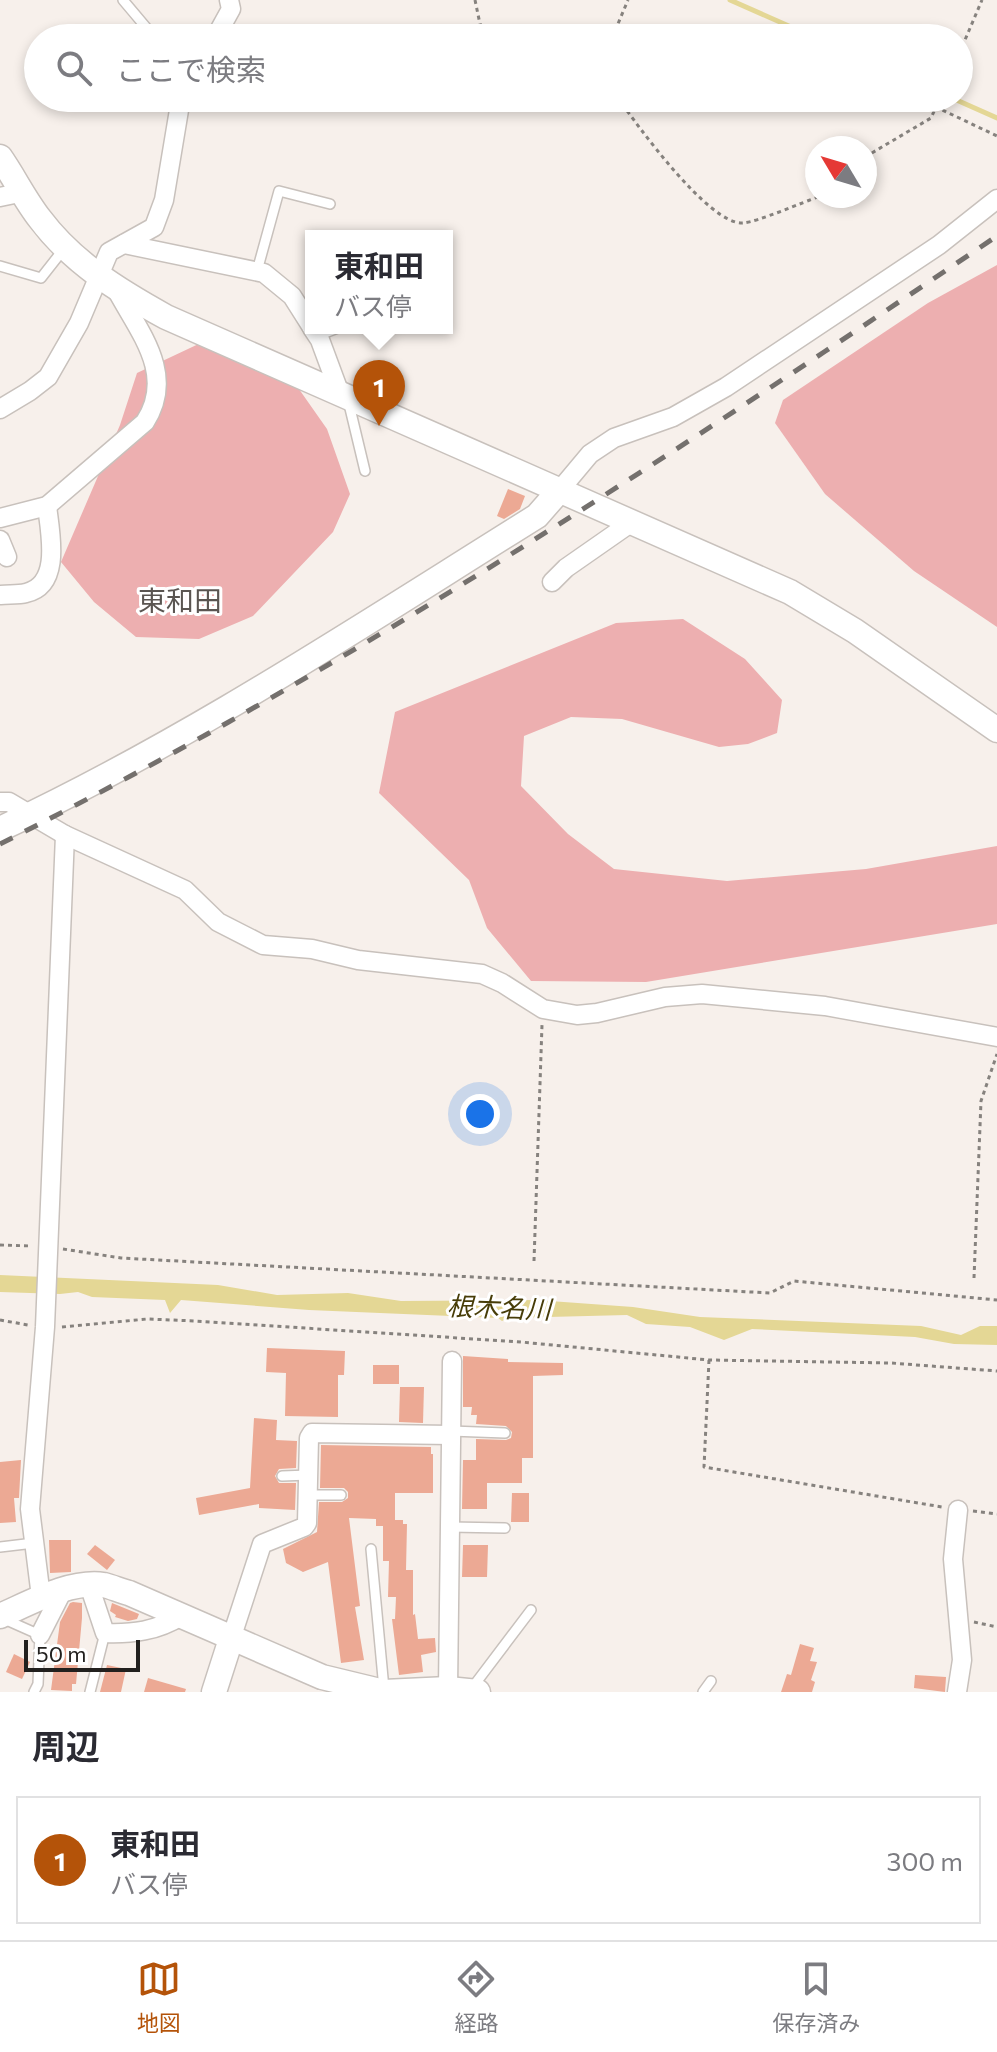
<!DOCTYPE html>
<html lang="ja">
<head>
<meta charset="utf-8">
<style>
  :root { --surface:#fff; --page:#f2f2f3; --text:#2b2b33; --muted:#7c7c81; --line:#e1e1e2; --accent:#b45309 }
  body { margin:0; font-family:Commissioner,"Noto Sans JP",sans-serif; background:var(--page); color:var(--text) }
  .compass { position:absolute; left:805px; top:136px; width:72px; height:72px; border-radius:50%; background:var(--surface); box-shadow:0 4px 12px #0003; rotate:308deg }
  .scale { position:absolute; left:24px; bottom:20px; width:116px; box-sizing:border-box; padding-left:8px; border:4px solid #22201e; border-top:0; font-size:22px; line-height:28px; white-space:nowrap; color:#22201e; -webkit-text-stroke:6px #fff; paint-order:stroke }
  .you { position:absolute; left:480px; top:1114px; width:28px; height:28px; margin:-20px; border:6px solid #fff; border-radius:50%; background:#1a73e8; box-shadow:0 0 0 12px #1a73e833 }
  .badge { display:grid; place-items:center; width:52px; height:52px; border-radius:50%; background:var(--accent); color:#fff; font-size:26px; font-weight:700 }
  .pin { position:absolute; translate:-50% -66px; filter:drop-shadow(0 2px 4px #0008) }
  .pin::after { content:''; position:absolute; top:42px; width:28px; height:24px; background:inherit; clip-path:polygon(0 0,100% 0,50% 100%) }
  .popup { position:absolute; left:305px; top:230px; width:148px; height:104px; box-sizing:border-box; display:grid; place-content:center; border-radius:0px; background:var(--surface); filter:drop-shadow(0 2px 6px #0005); font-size:26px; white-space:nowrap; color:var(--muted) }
  .popup b { font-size:30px; color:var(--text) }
  .popup::after { content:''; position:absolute; left:50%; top:100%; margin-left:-16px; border:16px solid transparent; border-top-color:var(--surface) }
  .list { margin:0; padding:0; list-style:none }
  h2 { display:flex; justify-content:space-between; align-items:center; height:104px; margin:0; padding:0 32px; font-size:34px }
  h2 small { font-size:26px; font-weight:400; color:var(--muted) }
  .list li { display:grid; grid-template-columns:52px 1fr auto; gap:24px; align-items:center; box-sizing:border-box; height:128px; margin:0 16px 16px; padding:0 16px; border:2px solid var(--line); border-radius:0px }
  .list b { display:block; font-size:30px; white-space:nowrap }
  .list p { margin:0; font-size:26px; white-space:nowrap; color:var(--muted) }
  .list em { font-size:26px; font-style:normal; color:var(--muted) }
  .icon { flex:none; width:44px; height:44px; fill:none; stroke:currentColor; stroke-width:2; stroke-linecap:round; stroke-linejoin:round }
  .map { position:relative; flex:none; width:997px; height:1692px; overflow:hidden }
  .search { position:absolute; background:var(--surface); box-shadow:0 4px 12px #0003; left:24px; right:24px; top:24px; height:88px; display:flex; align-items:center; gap:20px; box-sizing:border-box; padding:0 28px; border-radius:44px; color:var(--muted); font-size:30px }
  .sheet { height:248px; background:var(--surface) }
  nav { display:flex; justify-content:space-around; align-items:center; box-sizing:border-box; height:112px; border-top:2px solid var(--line); background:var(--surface); font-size:22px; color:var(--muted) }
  nav a { display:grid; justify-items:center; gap:4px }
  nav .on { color:var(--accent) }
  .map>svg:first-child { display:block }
</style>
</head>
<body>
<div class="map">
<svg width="997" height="1692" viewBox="0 0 997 1692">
  <rect width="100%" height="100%" fill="#f7f0eb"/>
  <g fill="#edafb0">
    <path d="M997 265V627L914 571 825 494 775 423 783 400 928 303Z"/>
    <path d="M224 332 294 382 327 429 350 494 333 532 253 616 199 639 136 637 94 602 61 562 120 425 137 373Z"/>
    <path d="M683 619 745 659 782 700 777 733 748 744 719 747 622 719 571 717 524 736 521 786 568 834 614 869 727 881 866 869 997 846V924L646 982 531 981 487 928 469 880 379 793 395 712 616 623Z"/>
  </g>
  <path fill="#e4d795" d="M0 1275 218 1285 277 1295 348 1293 401 1301 536 1300 633 1307 700 1317 921 1326 961 1335 980 1326H997V1345L954 1344 915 1337 752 1329 724 1340 690 1327 646 1324 627 1315 509 1318 502 1321 498 1318 309 1310 181 1300 170 1313 165 1300 92 1297 78 1292 60 1294 0 1292Z"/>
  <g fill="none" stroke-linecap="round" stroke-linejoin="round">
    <g stroke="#e4d795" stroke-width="5">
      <path d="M730 0 816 38"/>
      <path d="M952 98 997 118"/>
    </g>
  </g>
  <g fill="#eca994">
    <path d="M508 489 525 496 520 509 504 519 497 516Z"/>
    <path d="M267 1348 345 1351 344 1375H338V1417L285 1416 286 1373 266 1372Z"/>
    <path d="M463 1356 508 1359V1362L563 1363V1375L533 1376V1458H522V1483H487V1509H462L463 1460H476V1439L506 1440 511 1438 512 1432 506 1426 476 1424 477 1415H471L472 1407H463Z"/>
    <rect x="373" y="1365" width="26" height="19"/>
    <path d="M400 1387H424L423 1423 399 1422Z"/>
    <path d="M254 1418 277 1420 276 1440 297 1441 296 1468 279 1469 275 1476 279 1483H296L295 1510 259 1508V1504L199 1515 196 1498 250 1488Z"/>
    <path d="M321 1445 431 1447V1454H433V1493H395V1520H403V1524H407L406 1570H413V1615L415 1614 418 1639 435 1638 436 1652 421 1655 423 1672 399 1675 392 1619H395L396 1597H388L389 1561H383V1526H376V1519L349 1518 360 1606 355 1607 364 1660 341 1663 328 1562 303 1572 286 1563 283 1549 317 1532 319 1502H342L348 1498V1492L344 1488H320Z"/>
    <path d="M21 1460 19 1498H14L16 1522 0 1523V1462Z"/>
    <path d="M512 1493H529V1522H511Z"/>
    <path d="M49 1540H71V1572L50 1573Z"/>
    <path d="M95 1545 115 1560 107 1570 87 1554Z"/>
    <path d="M463 1545H488L487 1577H462Z"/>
    <path d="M73 1602 82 1603V1618L76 1684H72V1691L51 1690 60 1622 70 1603Z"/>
    <path d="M112 1603 139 1614 137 1619 128 1621 115 1617 116 1615 110 1611Z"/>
    <path d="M800 1644 814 1648 810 1661 817 1662 811 1680 815 1682 812 1692H781L787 1674 791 1675Z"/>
    <path d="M14 1654 30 1662 22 1679 6 1672Z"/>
    <path d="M107 1665 126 1669 121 1692H100Z"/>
    <path d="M915 1675 946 1677 945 1692 914 1688Z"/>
    <path d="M148 1678 186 1689 185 1692H144Z"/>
  </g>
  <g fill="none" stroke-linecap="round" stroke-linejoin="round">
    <g stroke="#c8c1bc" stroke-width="12">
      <g id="lane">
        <path d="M123 0 155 38"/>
        <path d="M0 266 41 278 63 250"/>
        <path d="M257 271 279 191 330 204"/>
        <path d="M317 336 338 328"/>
        <path d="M348 400 365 471"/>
        <path d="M451 1431 505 1433"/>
        <path d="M282 1476 309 1475"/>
        <path d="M310 1495H341"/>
        <path d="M450 1527 505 1528"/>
        <path d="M0 1547 34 1543"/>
        <path d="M371 1549 384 1689"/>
        <path d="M4 1619 40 1635 38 1684 34 1692"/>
        <path d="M472 1688 531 1610"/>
        <path d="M90 1692 105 1633"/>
        <path d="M703 1692 711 1681"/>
      </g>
    </g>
    <g stroke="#c8c1bc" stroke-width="21">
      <g id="street">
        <path d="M215 38 231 9 229 0"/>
        <path d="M0 197 24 192"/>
        <path d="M124 244 264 273 292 296 311 326"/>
        <path d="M312 328 320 340 340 394"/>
        <path d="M0 409 30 391 48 377 79 323 109 252 154 227 164 200 181 98"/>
        <path d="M559 491 590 454 614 438 673 417 726 387 939 245 997 199"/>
        <path d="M0 518 47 506 145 422C176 374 139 332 116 289"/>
        <path d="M0 540 7 557"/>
        <path d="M552 582 566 568 632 522"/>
        <path d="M0 595C8 594 18 595 26 593 62 585 50 532 47 506"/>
        <path d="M0 802H9L65 835 185 890 218 922 263 945 312 949 358 960 482 974 502 983 543 1009 577 1015 597 1013 665 997 702 994 825 1006 997 1037"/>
        <path d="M89 1585 105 1633C132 1634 157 1631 181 1616"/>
        <path d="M41 1597 30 1509 45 1327 65 835"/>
        <path d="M40 1635 62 1592"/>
        <path d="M231 1639 262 1544 304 1527 307 1523 309 1438 312 1433 451 1435"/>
        <path d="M448 1689 452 1361"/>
        <path d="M957 1692 962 1660 953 1559 958 1510"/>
      </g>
    </g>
    <g stroke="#c8c1bc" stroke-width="27">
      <g id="secondary">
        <path d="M0 157C14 177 25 200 40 219 73 263 119 291 166 317L790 592 855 631 997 730"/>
        <path d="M0 829C188 741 362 625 537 516L559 491"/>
        <path d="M0 1616C30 1603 70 1580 104 1585 112 1587 121 1591 129 1593L322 1677 384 1692 448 1689 478 1692"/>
        <path d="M214 1692 231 1639"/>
      </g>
    </g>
    <g stroke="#86827e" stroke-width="3" stroke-dasharray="4 4" stroke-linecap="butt">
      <path d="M475 0 480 24 492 38"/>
      <path d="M612 38 628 0"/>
      <path d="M959 54 982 0"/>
      <path d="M618 98C637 125 709 225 743 223 757 222 804 202 820 196"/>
      <path d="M936 107 940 98"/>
      <path d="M865 157 931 118 936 107 997 136"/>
      <path d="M0 1245 32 1246"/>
      <path d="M63 1249 121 1258 770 1293 794 1281 997 1300"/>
      <path d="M534 1261 542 1025"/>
      <path d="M974 1278 981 1101 997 1054"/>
      <path d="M0 1320 28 1325"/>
      <path d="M62 1327 147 1319 195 1321 521 1342 709 1360 891 1363 997 1371"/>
      <path d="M709 1360 704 1467 942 1507"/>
      <path d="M973 1511 997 1514"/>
      <path d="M974 1622 997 1627"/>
    </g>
    <use href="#lane" stroke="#fff" stroke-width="9"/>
    <use href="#street" stroke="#fff" stroke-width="18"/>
    <use href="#secondary" stroke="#fff" stroke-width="24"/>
    <path stroke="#74706d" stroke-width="5" stroke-dasharray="14 14" stroke-linecap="butt" d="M0 844C348 669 674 454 997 236"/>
  </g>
  <g text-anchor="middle" stroke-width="6" stroke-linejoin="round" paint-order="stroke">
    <g font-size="26" font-style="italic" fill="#473d08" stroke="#fff">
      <text transform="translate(499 1308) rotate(2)" y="9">根木名川</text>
    </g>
    <g font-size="28" fill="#5a5551" stroke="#fff">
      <text x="180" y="611">東和田</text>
    </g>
  </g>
</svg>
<svg class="compass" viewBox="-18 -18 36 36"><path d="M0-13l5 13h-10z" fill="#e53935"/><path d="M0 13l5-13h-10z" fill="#7c7c81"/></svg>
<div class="scale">50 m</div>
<div class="you"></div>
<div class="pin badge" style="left:379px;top:426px">1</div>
<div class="popup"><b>東和田</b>バス停</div>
<div class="search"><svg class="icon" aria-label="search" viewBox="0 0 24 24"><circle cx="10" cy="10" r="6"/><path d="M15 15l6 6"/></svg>ここで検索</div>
</div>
<section class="sheet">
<h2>周辺<small></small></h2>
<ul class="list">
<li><span class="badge">1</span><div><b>東和田</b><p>バス停</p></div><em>300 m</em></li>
</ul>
</section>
<nav>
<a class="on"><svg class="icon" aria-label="map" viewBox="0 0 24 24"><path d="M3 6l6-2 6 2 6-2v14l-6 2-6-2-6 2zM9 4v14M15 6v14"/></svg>地図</a>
<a><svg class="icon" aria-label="directions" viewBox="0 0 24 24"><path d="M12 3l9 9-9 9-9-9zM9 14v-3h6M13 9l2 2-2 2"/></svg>経路</a>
<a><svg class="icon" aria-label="saved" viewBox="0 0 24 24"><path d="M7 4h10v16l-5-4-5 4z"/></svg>保存済み</a>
</nav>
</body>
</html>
